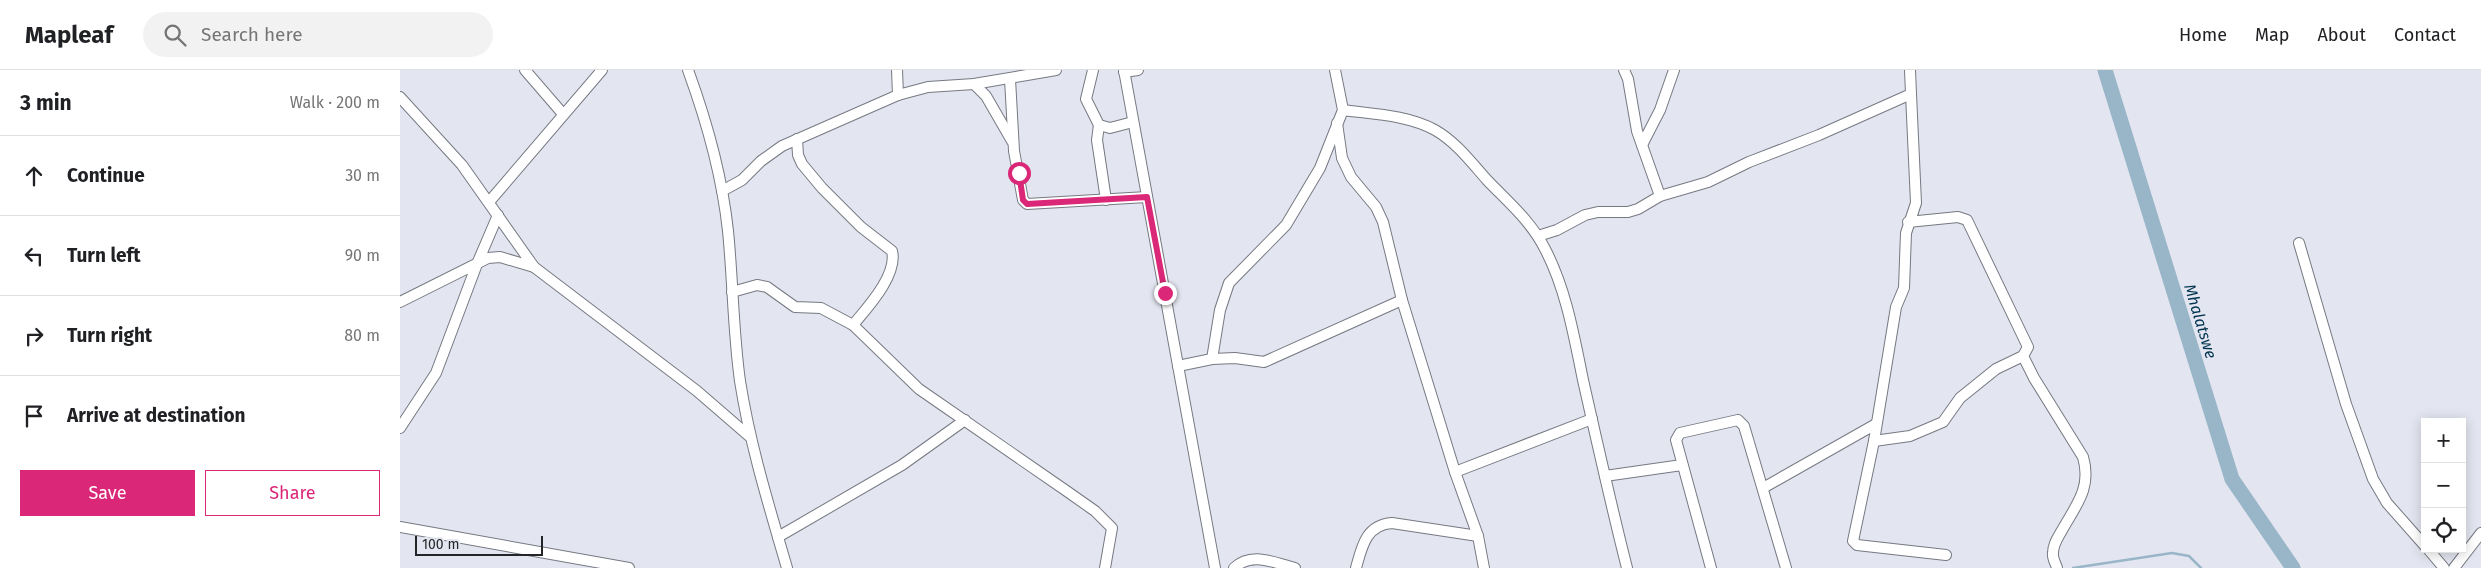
<!DOCTYPE html>
<html lang="en">
<head>
<meta charset="utf-8">
<style>
  :root { --surface:#fff; --page:#f2f2f2; --text:#202124; --muted:#757577; --line:#e0e0e0; --accent:#db2777 }
  body { margin:0; font-family:"Fira Sans",sans-serif; background:var(--page); color:var(--text) }
  .controls { position:absolute; right:15px; bottom:15px; display:grid; overflow:hidden; border-radius:0px; box-shadow:0 2px 12px #0003 }
  .controls button { width:45px; height:45px; display:grid; place-items:center; padding:0; border:0; border-bottom:1px solid var(--line); background:var(--surface); color:var(--text); font:25px sans-serif }
  .scale { position:absolute; left:15px; bottom:12px; width:128px; box-sizing:border-box; padding-left:5px; border:2px solid #242529; border-top:0; font-size:14px; line-height:18px; white-space:nowrap; color:#242529; -webkit-text-stroke:4px #e3e6f0; paint-order:stroke }
  .stop { position:absolute; width:15px; height:15px; margin:-11px; border:4px solid #db2777; border-radius:50%; background:#fff }
  .stop.end { background:#db2777; border-color:#fff; box-shadow:0 1px 5px #0008 }
  .list { margin:0; padding:0; list-style:none }
  h2 { display:flex; justify-content:space-between; align-items:center; height:65px; margin:0; padding:0 20px; font-size:21px }
  h2 small { font-size:16px; font-weight:400; color:var(--muted) }
  .list li { display:grid; grid-template-columns:32px 1fr auto; gap:15px; align-items:center; box-sizing:border-box; height:80px; padding:0 20px; border-top:1px solid var(--line) }
  .list b { display:block; font-size:19px; white-space:nowrap }
  .list em { font-size:16px; font-style:normal; color:var(--muted) }
  .actions { display:flex; gap:10px; padding:15px 20px }
  .actions a { flex:1; padding:11px 0; border:1px solid var(--accent); border-radius:0px; text-align:center; font-size:18px; color:var(--accent) }
  .actions .main { background:var(--accent); color:#fff }
  .icon { flex:none; width:28px; height:28px; fill:none; stroke:currentColor; stroke-width:2; stroke-linecap:round; stroke-linejoin:round }
  .map { position:relative; flex:none; width:2081px; height:498px; overflow:hidden }
  header { display:flex; align-items:center; gap:30px; box-sizing:border-box; height:70px; padding:0 25px; background:var(--surface); border-bottom:1px solid var(--line) }
  header strong { font-size:24px }
  nav { display:flex; gap:28px; margin-inline-start:auto; font-size:18px }
  .search { width:350px; height:45px; background:var(--page); display:flex; align-items:center; gap:12px; box-sizing:border-box; padding:0 18px; border-radius:28px; color:var(--muted); font-size:19px }
  main { display:flex }
  aside { flex:1; background:var(--surface) }
  .map>svg:first-child { display:block }
</style>
</head>
<body>
<header>
<strong>Mapleaf</strong>
<div class="search"><svg class="icon" aria-label="search" viewBox="0 0 24 24"><circle cx="10" cy="10" r="6"/><path d="M15 15l6 6"/></svg>Search here</div>
<nav><a>Home</a><a>Map</a><a>About</a><a>Contact</a></nav>
</header>
<main>
<aside>
<h2>3 min<small>Walk · 200 m</small></h2>
<ul class="list">
<li><svg class="icon" aria-label="ahead" viewBox="0 0 24 24"><path d="M12 20V5M6 11l6-6 6 6"/></svg><div><b>Continue</b></div><em>30 m</em></li>
<li><svg class="icon" aria-label="left" viewBox="0 0 24 24"><path d="M17 20v-9H6M10 6l-5 5 5 5"/></svg><div><b>Turn left</b></div><em>90 m</em></li>
<li><svg class="icon" aria-label="right" viewBox="0 0 24 24"><path d="M7 20v-9h11M14 6l5 5-5 5"/></svg><div><b>Turn right</b></div><em>80 m</em></li>
<li><svg class="icon" aria-label="arrive" viewBox="0 0 24 24"><path d="M6 21V4h12l-3 4 3 4H6"/></svg><div><b>Arrive at destination</b></div></li>
</ul>
<div class="actions"><a class="main">Save</a><a>Share</a></div>
</aside>
<div class="map">
<svg width="2081" height="498" viewBox="0 0 2081 498">
  <rect width="100%" height="100%" fill="#e3e6f0"/>
  <g fill="none" stroke-linecap="round" stroke-linejoin="round">
    <path stroke="#99b5c8" stroke-width="2.5" d="M1673 498 1772 483 1789 486 1801 498"/>
    <path stroke="#99b5c8" stroke-width="15" d="M1705 0 1832 409 1893 498"/>
    <g stroke="#767982" stroke-width="12">
      <g id="minor">
        <path d="M125 0 163 44"/>
        <path d="M288 0C307 52 322 105 328 161 333 211 333 261 340 311 350 375 369 436 387 498"/>
        <path d="M497 0 498 25"/>
        <path d="M693 0 686 29 699 55 710 58 733 52"/>
        <path d="M724 0 815 498"/>
        <path d="M1224 0 1228 9 1237 61 1260 126"/>
        <path d="M724 2 738 0"/>
        <path d="M610 9 614 81 623 130 627 134 747 127"/>
        <path d="M574 14 586 26 612 71"/>
        <path d="M1511 24 1516 133 1506 163 1504 218 1496 237 1474 371 1453 471 1457 475 1546 485"/>
        <path d="M0 27 62 95 134 197 297 321 349 366"/>
        <path d="M943 40C973 44 1008 45 1035 60 1056 72 1071 92 1087 110 1108 132 1131 151 1145 179 1166 219 1174 266 1183 310 1197 372 1211 435 1227 498"/>
        <path d="M937 53 942 88 951 107 976 137 983 152 1002 230 1055 402 1078 466 1084 498"/>
        <path d="M699 55 697 70 706 130"/>
        <path d="M397 69 398 85 402 94 422 118 461 157 492 181C498 205 467 238 453 255"/>
        <path d="M1242 75 1260 40 1274 0"/>
        <path d="M322 121 342 110 361 91 382 76 498 25 528 17 574 14 656 0"/>
        <path d="M89 132 202 0"/>
        <path d="M1138 166 1157 160 1185 145 1198 142H1228L1238 139 1260 126 1308 112 1349 92 1419 65 1511 24 1510 0"/>
        <path d="M1899 173 1946 334 1973 409 1987 433 2025 476"/>
        <path d="M332 222 357 215 367 217 395 237 421 238 453 255 519 319 668 422 695 441 712 458 705 498"/>
        <path d="M0 232 88 188 100 187 134 197"/>
        <path d="M1623 286 1634 308 1683 387C1692 418 1676 435 1661 462 1657 469 1653 475 1653 483 1652 488 1656 494 1657 498"/>
        <path d="M812 289 820 240 829 213 886 155 920 98 943 40 935 0"/>
        <path d="M778 296 812 289 835 288 864 292 1002 230"/>
        <path d="M0 358 36 303 77 194 98 145"/>
        <path d="M1474 371 1510 366 1543 352 1560 328 1596 299 1623 286 1628 277 1567 150 1558 147 1508 152"/>
        <path d="M1055 402 1192 349"/>
        <path d="M1205 406 1282 395"/>
        <path d="M1363 418 1476 354"/>
        <path d="M0 457 229 498"/>
        <path d="M378 467 502 395 565 350"/>
        <path d="M2028 479 2044 498"/>
        <path d="M834 498C852 481 874 493 895 498"/>
        <path d="M956 498C962 476 966 455 992 453L1078 466"/>
        <path d="M1311 498 1276 370 1280 363 1338 350 1344 356 1386 498"/>
        <path d="M2054 498 2081 463"/>
      </g>
    </g>
    <use href="#minor" stroke="#fff" stroke-width="10"/>
  </g>
  <g fill="none" stroke-linecap="round" stroke-linejoin="round">
    <path stroke="#db2777" stroke-width="6" d="M619 103 623 130 627 134 747 127 765 223"/>
  </g>
  <g text-anchor="middle" stroke-width="5" stroke-linejoin="round" paint-order="stroke">
    <g font-size="16" font-style="italic" fill="#00334f" stroke="#e3e6f0">
      <text transform="translate(1801 251) rotate(73)" y="6">Mhalatswe</text>
    </g>
  </g>
</svg>
<div class="controls">
<button>+</button>
<button>−</button>
<button><svg class="icon" aria-label="locate" viewBox="0 0 24 24"><circle cx="12" cy="12" r="6"/><path d="M12 2v4M12 18v4M2 12h4M18 12h4"/></svg></button>
</div>
<div class="scale">100 m</div>
<div class="stop" style="left:619px;top:103px"></div>
<div class="stop end" style="left:765px;top:223px"></div>
</div>
</main>
</body>
</html>
